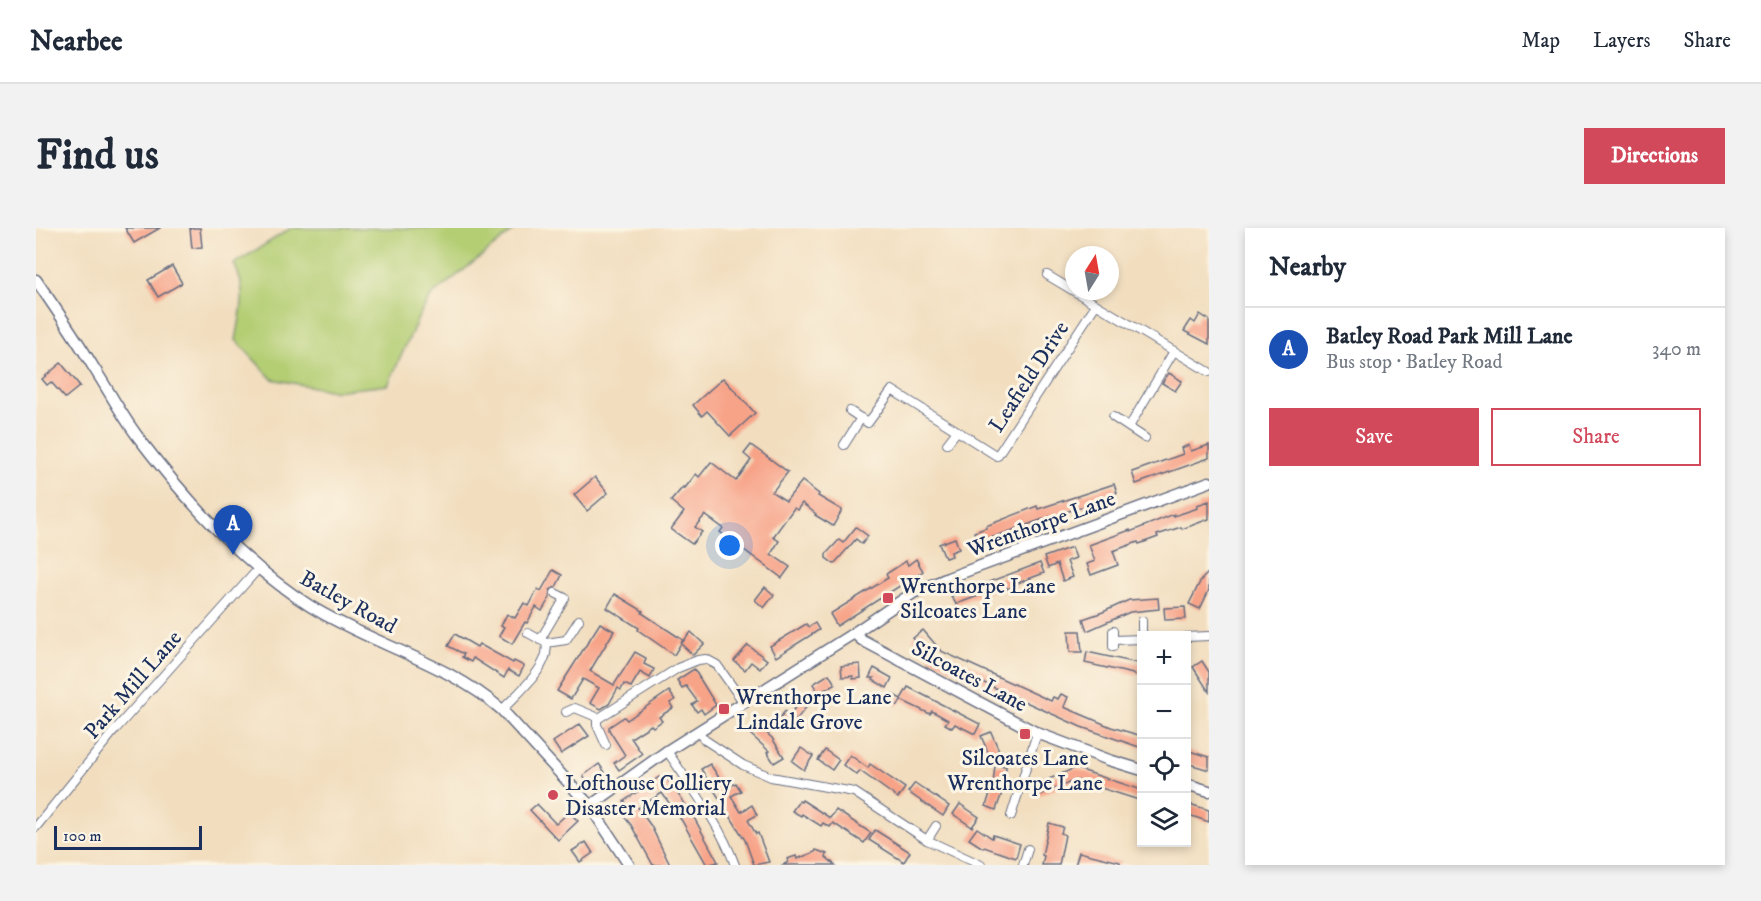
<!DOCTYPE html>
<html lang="en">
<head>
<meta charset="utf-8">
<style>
  :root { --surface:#fff; --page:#f2f2f3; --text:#1f2937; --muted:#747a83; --line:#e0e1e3; --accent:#d1495b }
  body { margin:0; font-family:"IM FELL DW Pica",serif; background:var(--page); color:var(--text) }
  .controls { position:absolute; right:18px; bottom:18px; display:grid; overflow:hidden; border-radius:0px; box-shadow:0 3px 9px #0003 }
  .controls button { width:54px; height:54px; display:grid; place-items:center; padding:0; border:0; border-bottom:2px solid var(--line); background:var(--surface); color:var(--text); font:30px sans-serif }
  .compass { position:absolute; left:1029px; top:18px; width:54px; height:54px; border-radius:50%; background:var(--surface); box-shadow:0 3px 9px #0003; rotate:11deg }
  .scale { position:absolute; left:18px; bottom:15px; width:148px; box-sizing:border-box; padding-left:6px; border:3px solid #1b2f5e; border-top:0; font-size:16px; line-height:21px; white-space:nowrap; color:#1b2f5e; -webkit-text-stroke:4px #fcf5e5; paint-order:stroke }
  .you { position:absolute; left:694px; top:318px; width:21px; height:21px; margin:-15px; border:4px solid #fff; border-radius:50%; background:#1a73e8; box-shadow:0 0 0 9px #1a73e833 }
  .badge { display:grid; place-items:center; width:39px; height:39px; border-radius:50%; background:var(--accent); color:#fff; font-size:20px; font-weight:700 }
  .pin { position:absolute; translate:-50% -50px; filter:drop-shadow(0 2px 3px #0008) }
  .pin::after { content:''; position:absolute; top:32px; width:21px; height:18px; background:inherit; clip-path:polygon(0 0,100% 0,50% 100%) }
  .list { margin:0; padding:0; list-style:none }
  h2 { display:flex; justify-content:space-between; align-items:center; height:78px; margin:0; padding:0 24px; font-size:26px }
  h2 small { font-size:20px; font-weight:400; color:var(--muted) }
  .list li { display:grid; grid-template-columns:39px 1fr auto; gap:18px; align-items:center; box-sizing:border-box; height:84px; padding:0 24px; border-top:2px solid var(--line) }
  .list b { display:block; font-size:22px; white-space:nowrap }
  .list p { margin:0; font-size:20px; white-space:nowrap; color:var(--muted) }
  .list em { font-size:20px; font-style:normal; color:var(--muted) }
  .actions { display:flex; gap:12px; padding:18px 24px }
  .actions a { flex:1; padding:14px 0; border:2px solid var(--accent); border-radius:0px; text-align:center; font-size:21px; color:var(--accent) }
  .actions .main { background:var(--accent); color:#fff }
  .icon { flex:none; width:33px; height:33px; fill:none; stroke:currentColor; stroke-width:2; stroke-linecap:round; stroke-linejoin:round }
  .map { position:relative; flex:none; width:1173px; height:637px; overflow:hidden; border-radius:0px }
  header { display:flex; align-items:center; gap:36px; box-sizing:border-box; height:84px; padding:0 30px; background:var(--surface); border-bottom:2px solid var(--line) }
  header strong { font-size:28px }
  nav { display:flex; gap:33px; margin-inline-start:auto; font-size:21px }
  .intro { display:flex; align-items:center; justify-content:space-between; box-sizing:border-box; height:144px; padding:0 36px }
  h1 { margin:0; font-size:42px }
  .button { padding:15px 27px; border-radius:0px; background:var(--accent); color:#fff; font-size:21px; font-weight:700 }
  main { display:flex; gap:36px; padding:0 36px }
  aside { flex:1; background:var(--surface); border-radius:0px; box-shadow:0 3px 9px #0003 }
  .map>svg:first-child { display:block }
</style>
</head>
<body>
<header>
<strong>Nearbee</strong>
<nav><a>Map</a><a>Layers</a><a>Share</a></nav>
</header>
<div class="intro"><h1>Find us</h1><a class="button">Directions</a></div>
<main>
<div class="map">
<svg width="1173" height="637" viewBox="0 0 1173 637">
  <rect width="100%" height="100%" fill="#fcf5e5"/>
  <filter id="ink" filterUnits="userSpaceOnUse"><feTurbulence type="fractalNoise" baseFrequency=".0167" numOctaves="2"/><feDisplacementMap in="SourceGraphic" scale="12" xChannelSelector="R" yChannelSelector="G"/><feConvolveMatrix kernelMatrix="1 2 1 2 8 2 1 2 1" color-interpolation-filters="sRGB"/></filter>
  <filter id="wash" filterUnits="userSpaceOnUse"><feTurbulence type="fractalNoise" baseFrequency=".008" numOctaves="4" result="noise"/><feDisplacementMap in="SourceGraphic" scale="24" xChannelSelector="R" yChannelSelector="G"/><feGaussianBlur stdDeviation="1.35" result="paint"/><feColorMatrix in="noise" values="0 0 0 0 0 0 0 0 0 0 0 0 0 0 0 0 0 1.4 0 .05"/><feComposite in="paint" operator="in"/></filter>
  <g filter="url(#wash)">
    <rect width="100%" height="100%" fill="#f2debf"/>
    <path fill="#b4ce73" stroke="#687e68" stroke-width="1.5" d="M255 0H481L395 68 384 86 352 157 298 163 236 151 200 112C205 83 212 63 198 36Z"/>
    <g id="blocks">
      <g fill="#f7a388">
        <path d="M89 0H124L98 15Z"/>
        <path d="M154 0H164L166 19 156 20Z"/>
        <path d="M136 38 146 55 122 69 112 52Z"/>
        <path d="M1164 86 1173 92V116L1148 103 1155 92 1159 95Z"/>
        <path d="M25 135 44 158 29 170 15 154 11 157 6 151Z"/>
        <path d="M1133 145 1146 153 1139 163 1126 155Z"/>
        <path d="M687 150 719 185 694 208 671 183 666 188 657 177Z"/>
        <path d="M715 217 752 244 736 264 750 273 766 253 783 266 782 268 806 282 797 298 779 287 780 286 766 275 761 282 758 280 737 309 743 313 735 326 754 339 746 350 684 304 687 300 669 287 659 299 666 304 656 316 635 301 648 284 635 273 647 259 649 260 660 246 663 249 675 234 700 253 715 232 708 226Z"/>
        <path d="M1153 217 1155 223 1173 217V230L1100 256 1096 244 1147 226 1145 220Z"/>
        <path d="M559 249 572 265 551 283 538 267Z"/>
        <path d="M1078 256 1081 265 1074 268 1075 270 1010 290 941 315 938 304 950 300V298L1001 278 1002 281Z"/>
        <path d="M1173 273V291L1146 301 1145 299 1121 307 1122 309 1103 316 1102 314 1077 323 1082 337 1055 347 1051 336 1059 333 1053 317 1094 302V304L1138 286V288L1162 280 1161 277Z"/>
        <path d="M820 299 832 308 826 316 820 311 798 336 790 330V326L803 312 807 315Z"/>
        <path d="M919 310 923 321 915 324 916 328 909 330 903 316Z"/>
        <path d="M1036 319 1040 330 1031 333 1037 349 1027 353 1021 336 1012 340 1008 329Z"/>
        <path d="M880 331 887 343 879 349 881 352 876 356 873 352 801 398 794 386 852 350 850 346 870 333 872 337Z"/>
        <path d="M1004 335 1008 345 979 356V358L971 361 970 358 920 376 915 368Z"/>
        <path d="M517 342 526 347 520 359 514 362V369L506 383 500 379 491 395 489 394 476 416 463 408 468 399 465 398 471 386 479 390 488 375 493 378 502 361 505 363Z"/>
        <path d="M1173 344V362L1164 381 1153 376 1165 352Z"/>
        <path d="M729 359 738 367 728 380 719 372Z"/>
        <path d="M579 366 607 383 606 385 647 412 638 427 602 402 603 400 571 380Z"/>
        <path d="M1122 370 1123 381 1094 384 1051 403 1047 391 1067 384 1093 372Z"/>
        <path d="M1149 379 1150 391 1129 392 1128 380Z"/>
        <path d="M564 395 578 403 554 443 578 457 599 424 610 430 608 436 618 441 614 450 604 444 595 459 588 456 585 462 582 460 573 476 565 481 554 475 563 460 547 451 535 471 521 463Z"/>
        <path d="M779 395 783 402 740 429 734 418 770 396 773 399Z"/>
        <path d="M887 402 905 423 1015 473 1017 469 1022 471 1025 466 1032 469 1028 479 1075 499 1106 508V520L1045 499 895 431 877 410Z"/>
        <path d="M1033 403H1044L1046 424H1034Z"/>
        <path d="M655 404 668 416 657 427 645 416Z"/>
        <path d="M419 406 441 419 443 416 477 435 478 433 488 438 483 448 472 442 468 450 437 430 435 434 426 429 428 426 412 418Z"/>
        <path d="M712 417 731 432 724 441 715 434 709 442 698 433Z"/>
        <path d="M1051 424 1106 436V448L1049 435Z"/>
        <path d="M1166 433 1173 444V464L1157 439Z"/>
        <path d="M824 436 825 450 817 451V448L806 449 805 438Z"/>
        <path d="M838 440 856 450 851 460 837 452 838 450H833Z"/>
        <path d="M658 441 680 477 668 486 665 481 661 484 656 477 661 473 650 458 646 460 641 452Z"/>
        <path d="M793 446 799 456 783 465 777 456Z"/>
        <path d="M872 459 944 496 939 506 919 496 916 500 909 496 912 492 896 483 894 486 865 472 862 478 853 473 856 466 865 471Z"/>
        <path d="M633 463 639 472 634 475 637 480 623 489 626 493 617 499 615 497 595 510 606 526 583 542 578 535 589 527 573 502V499L588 489 591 492Z"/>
        <path d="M768 466 776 472 752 502 741 494 749 483 754 487Z"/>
        <path d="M544 496 553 508 525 526 517 514Z"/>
        <path d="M722 497 736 510 748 529 738 535 731 524 733 523 714 506Z"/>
        <path d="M955 504 965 527 955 531 945 508Z"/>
        <path d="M765 520 777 528 768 542 756 533Z"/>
        <path d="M789 522 803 532 796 542 782 532Z"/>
        <path d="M1150 522 1173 529V542L1150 535Z"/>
        <path d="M814 527 832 540 834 536 869 560 862 570 824 543 821 547 807 537Z"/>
        <path d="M563 536 571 547 554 559 547 548Z"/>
        <path d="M674 536 690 560 700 555 705 563 695 568 705 584 716 577 721 587 712 592 720 606 722 605 733 634 718 637 709 612 665 541Z"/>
        <path d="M959 537 970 538 969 556 960 582 950 578 957 556Z"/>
        <path d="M1039 540 1106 562V573L1040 552 1003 567 999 557Z"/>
        <path d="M623 549 625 552 630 549 656 586 682 634 671 637 646 593 626 565 602 580 615 598 634 637H617L595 597 582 581 590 575 588 573Z"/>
        <path d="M879 555 913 578 907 588 872 564Z"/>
        <path d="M766 572 794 590 800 582 835 605 828 615 797 595 794 599 787 595 785 598 766 586 765 588 756 583 763 573 765 574Z"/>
        <path d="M1150 575 1173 582V594L1150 586Z"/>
        <path d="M501 576 520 596 533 584 542 593 522 612 494 582Z"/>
        <path d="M924 576 943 589 936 599 917 586Z"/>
        <path d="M1013 595 1027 599 1025 605 1029 607 1023 637H1006L1008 628 1006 627Z"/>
        <path d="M941 600 956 610 957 607 984 616 980 630 948 619 947 620 933 611Z"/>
        <path d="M839 602 874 624 868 634 833 612Z"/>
        <path d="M550 614 557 625 544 634 536 623Z"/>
        <path d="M780 622 791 626 790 629 799 637H747L752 634 751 631 760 628 761 631 779 624Z"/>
        <path d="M1043 624 1084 634V637H1039Z"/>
      </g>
    </g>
  </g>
  <g filter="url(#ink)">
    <use href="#blocks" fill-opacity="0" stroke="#666c80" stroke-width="1.5"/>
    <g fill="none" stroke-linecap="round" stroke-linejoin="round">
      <g stroke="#666c80" stroke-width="10">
        <g id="minor">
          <path d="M1011 47 1173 144"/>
          <path d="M814 183 832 195 856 162 961 228 1059 78"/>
          <path d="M1077 189 1109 210"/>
          <path d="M1093 199 1138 123"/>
          <path d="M911 216 921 203"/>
          <path d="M808 217 825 190"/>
          <path d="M1106 393V407"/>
          <path d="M1077 403V419"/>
          <path d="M1150 409 1173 408"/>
          <path d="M504 412 529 370 519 365"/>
          <path d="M1077 412 1106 411"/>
          <path d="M510 415 530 412 543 392"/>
          <path d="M466 482C481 466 516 437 510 415L492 405"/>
          <path d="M530 484 539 480 563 490 642 440 662 432 670 431 681 437 708 475"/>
          <path d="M561 490V497L570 517"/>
          <path d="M662 504 669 512 707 537 735 549 818 564 891 612 945 637"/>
          <path d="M631 523C656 560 684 596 699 637"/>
          <path d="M975 588 1001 505"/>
          <path d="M0 599 78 503 223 340"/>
          <path d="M891 612 900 598"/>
          <path d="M987 637 992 621"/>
        </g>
      </g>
      <g stroke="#666c80" stroke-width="13">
        <g id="tertiary">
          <path d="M0 52C20 81 40 110 58 140 73 163 86 188 102 209 150 272 206 335 274 378 335 416 411 434 466 482L554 578 593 637"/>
          <path d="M818 405 826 412 1001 505 1073 532 1106 542"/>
          <path d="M1150 556 1173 563"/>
          <path d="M554 578 631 523 818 405 877 365 912 350 1173 254"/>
        </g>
      </g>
      <use href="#minor" stroke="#fff" stroke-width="8"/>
      <use href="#tertiary" stroke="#fff" stroke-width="10"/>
    </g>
  </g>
  <g fill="#d1495b" stroke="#fcf5e5" stroke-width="2">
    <rect x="846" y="364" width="12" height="12" rx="3"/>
    <rect x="682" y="475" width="12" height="12" rx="3"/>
    <rect x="983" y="500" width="12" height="12" rx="3"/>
    <circle cx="517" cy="567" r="6"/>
  </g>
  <g text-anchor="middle" stroke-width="6" stroke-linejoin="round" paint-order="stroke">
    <g font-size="22" fill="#1b2f5e" stroke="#fcf5e5">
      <text transform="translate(992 148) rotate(-57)" y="8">Leafield Drive</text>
      <text transform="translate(1005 295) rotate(-20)" y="8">Wrenthorpe Lane</text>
      <text transform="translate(313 373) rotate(29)" y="8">Batley Road</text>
      <text transform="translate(934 447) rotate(28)" y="8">Silcoates Lane</text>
      <text transform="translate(96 456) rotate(-49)" y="8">Park Mill Lane</text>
    </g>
    <g font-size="22" fill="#1b2f5e" stroke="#fcf5e5" text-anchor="start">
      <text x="864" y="365">Wrenthorpe Lane<tspan x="864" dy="25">Silcoates Lane</tspan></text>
      <text x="700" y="476">Wrenthorpe Lane<tspan x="700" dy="25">Lindale Grove</tspan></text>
      <text x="989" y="537" text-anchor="middle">Silcoates Lane<tspan x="989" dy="25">Wrenthorpe Lane</tspan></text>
      <text x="529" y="562">Lofthouse Colliery<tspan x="529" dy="25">Disaster Memorial</tspan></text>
    </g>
  </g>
</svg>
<div class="controls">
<button>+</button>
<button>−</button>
<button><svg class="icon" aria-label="locate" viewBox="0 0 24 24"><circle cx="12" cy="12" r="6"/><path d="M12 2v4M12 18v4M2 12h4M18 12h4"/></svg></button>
<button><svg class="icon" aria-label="layers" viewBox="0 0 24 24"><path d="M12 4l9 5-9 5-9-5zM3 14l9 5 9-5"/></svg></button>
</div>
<svg class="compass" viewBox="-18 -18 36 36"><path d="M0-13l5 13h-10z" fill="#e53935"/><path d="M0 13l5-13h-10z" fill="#747a83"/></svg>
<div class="scale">100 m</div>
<div class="you"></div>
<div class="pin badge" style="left:197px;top:327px;background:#1a4fb4">A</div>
</div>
<aside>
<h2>Nearby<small></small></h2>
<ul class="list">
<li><span class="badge" style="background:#1a4fb4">A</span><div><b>Batley Road Park Mill Lane</b><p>Bus stop · Batley Road</p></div><em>340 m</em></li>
</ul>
<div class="actions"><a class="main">Save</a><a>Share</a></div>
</aside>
</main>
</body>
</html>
